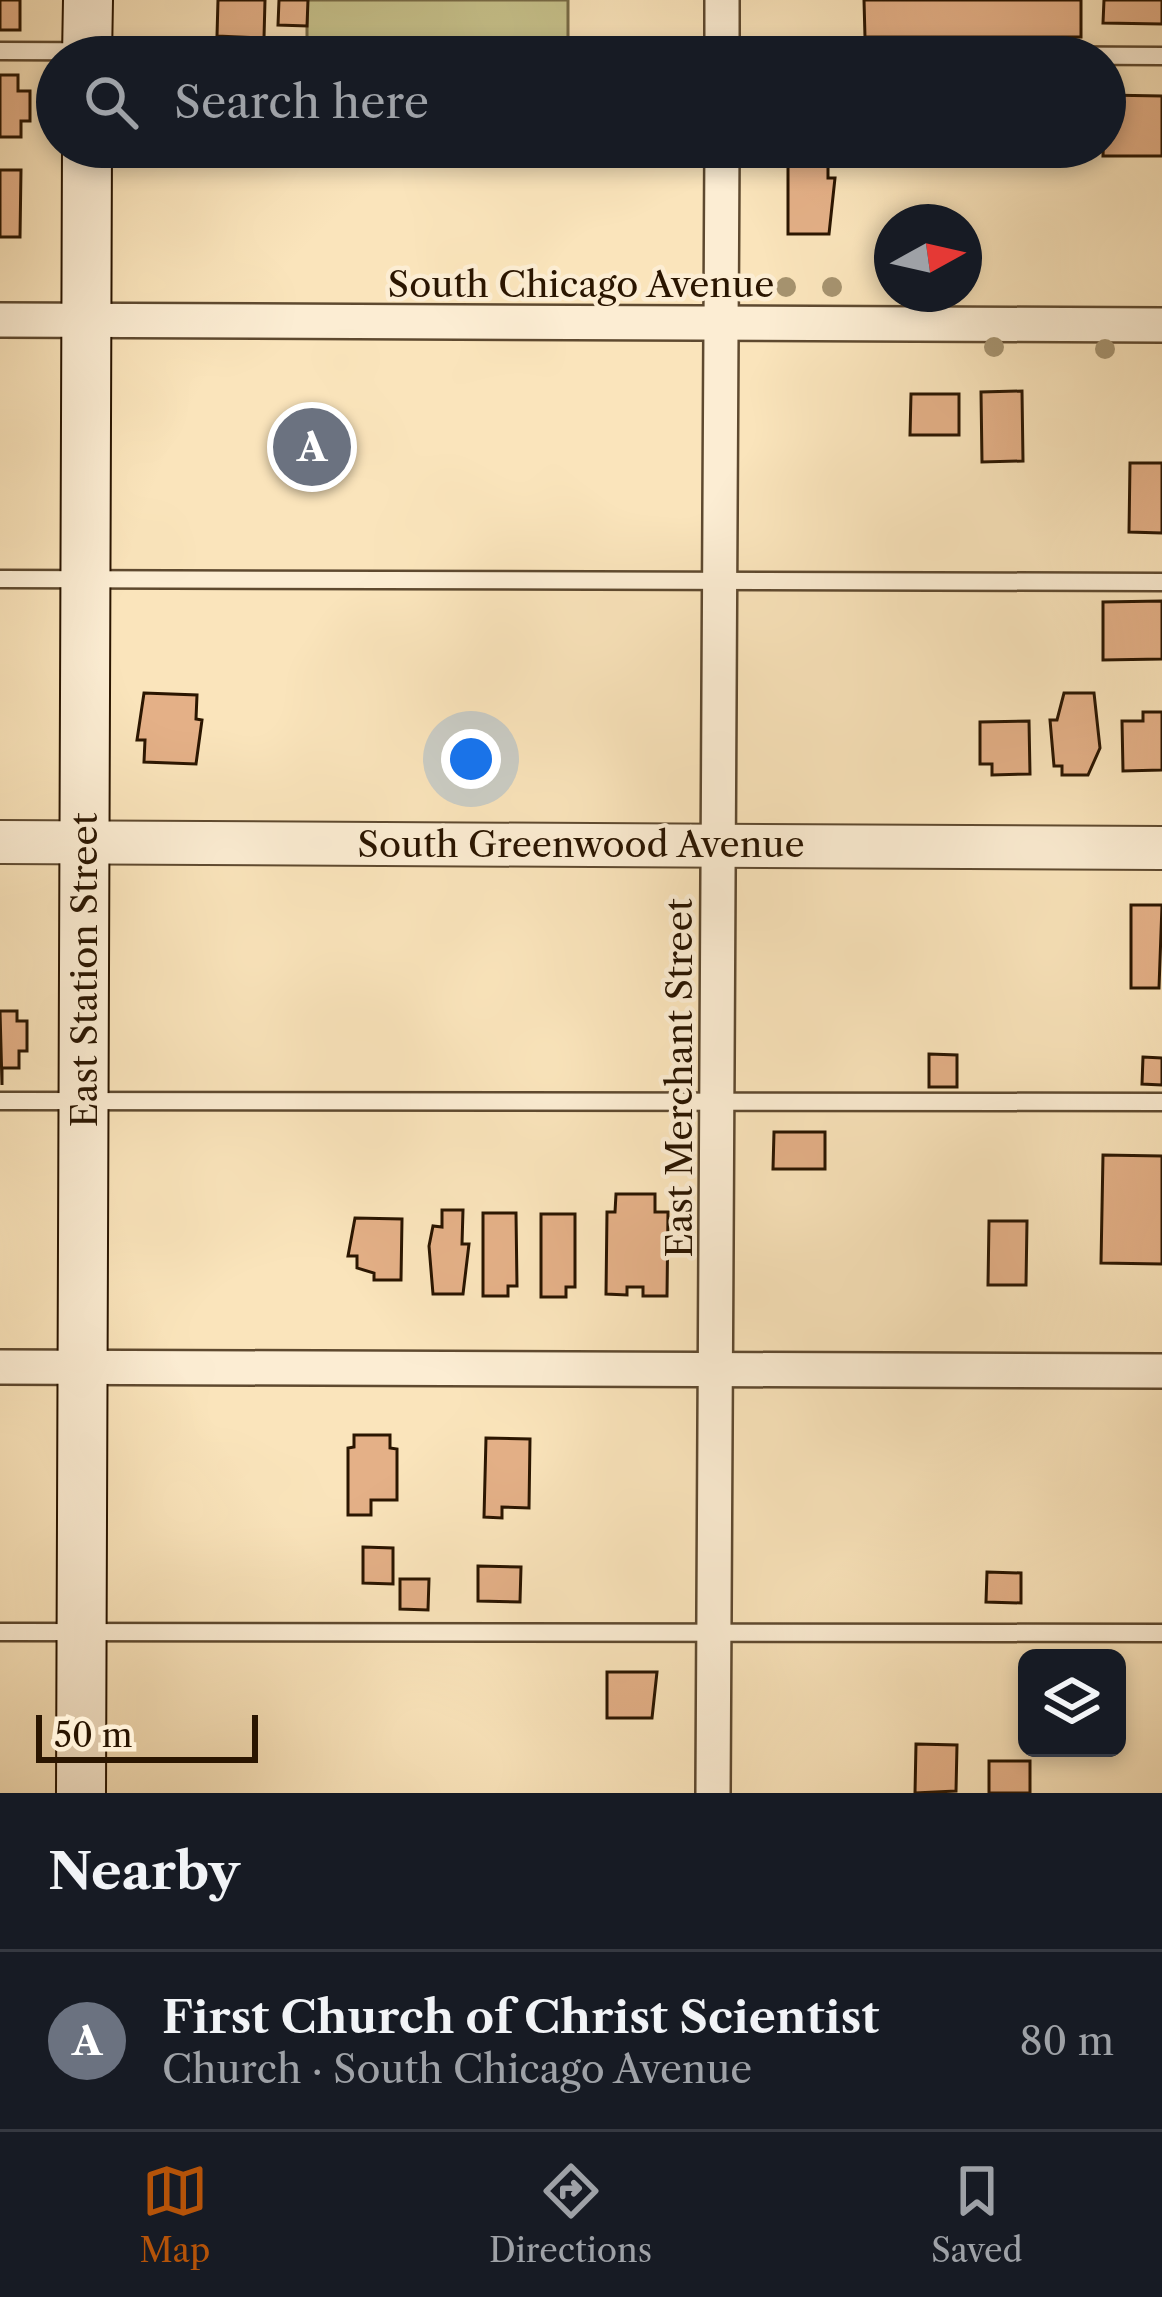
<!DOCTYPE html>
<html lang="en">
<head>
<meta charset="utf-8">
<style>
  :root { --surface:#171b24; --page:#242831; --text:#f1f3f6; --muted:#9ea1a6; --line:#363941; --accent:#b45309 }
  body { margin:0; font-family:"Libre Caslon Text",serif; background:var(--page); color:var(--text) }
  .controls { position:absolute; right:36px; bottom:36px; display:grid; overflow:hidden; border-radius:18px; box-shadow:0 6px 18px #0003 }
  .controls button { width:108px; height:108px; display:grid; place-items:center; padding:0; border:0; border-bottom:3px solid var(--line); background:var(--surface); color:var(--text); font:60px sans-serif }
  .compass { position:absolute; left:874px; top:204px; width:108px; height:108px; border-radius:50%; background:var(--surface); box-shadow:0 6px 18px #0003; rotate:82deg }
  .scale { position:absolute; left:36px; bottom:30px; width:222px; box-sizing:border-box; padding-left:12px; border:6px solid #2a1500; border-top:0; font-size:33px; line-height:42px; white-space:nowrap; color:#2a1500; -webkit-text-stroke:9px #fcedd3; paint-order:stroke }
  .you { position:absolute; left:471px; top:759px; width:42px; height:42px; margin:-30px; border:9px solid #fff; border-radius:50%; background:#1a73e8; box-shadow:0 0 0 18px #1a73e833 }
  .badge { display:grid; place-items:center; width:78px; height:78px; border-radius:50%; background:var(--accent); color:#fff; font-size:39px; font-weight:700 }
  .pin { position:absolute; translate:-50% -50%; border:6px solid #fff; box-shadow:0 3px 12px #0006 }
  .list { margin:0; padding:0; list-style:none }
  h2 { display:flex; justify-content:space-between; align-items:center; height:156px; margin:0; padding:0 48px; font-size:51px }
  h2 small { font-size:39px; font-weight:400; color:var(--muted) }
  .list li { display:grid; grid-template-columns:78px 1fr auto; gap:36px; align-items:center; box-sizing:border-box; height:180px; padding:0 48px; border-top:3px solid var(--line) }
  .list b { display:block; font-size:45px; white-space:nowrap }
  .list p { margin:0; font-size:39px; white-space:nowrap; color:var(--muted) }
  .list em { font-size:39px; font-style:normal; color:var(--muted) }
  .icon { flex:none; width:66px; height:66px; fill:none; stroke:currentColor; stroke-width:2; stroke-linecap:round; stroke-linejoin:round }
  .map { position:relative; flex:none; width:1162px; height:1793px; overflow:hidden }
  .search { position:absolute; background:var(--surface); box-shadow:0 6px 18px #0003; left:36px; right:36px; top:36px; height:132px; display:flex; align-items:center; gap:30px; box-sizing:border-box; padding:0 42px; border-radius:66px; color:var(--muted); font-size:45px }
  .sheet { height:336px; background:var(--surface) }
  nav { display:flex; justify-content:space-around; align-items:center; box-sizing:border-box; height:168px; border-top:3px solid var(--line); background:var(--surface); font-size:33px; color:var(--muted) }
  nav a { display:grid; justify-items:center; gap:6px }
  nav .on { color:var(--accent) }
  .map>svg:first-child { display:block }
</style>
</head>
<body>
<div class="map">
<svg width="1162" height="1793" viewBox="0 0 1162 1793">
  <rect width="100%" height="100%" fill="#fae4bb"/>
  <filter id="stains"><feTurbulence type="fractalNoise" baseFrequency=".00167" numOctaves="4"/><feColorMatrix values="0 0 0 0 .2 0 0 0 0 .09 0 0 0 0 .02 0 0 0 .5 -.17"/></filter>
  <radialGradient id="worn" r=".72"><stop offset=".6" stop-color="#630" stop-opacity="0"/><stop offset="1" stop-color="#630" stop-opacity=".3"/></radialGradient>
  <path fill="#c6c18b" stroke="#786b46" stroke-width="3" d="M307 0H568V44L307 42Z"/>
  <g fill="#e4b087" stroke="#2a1500" stroke-width="3">
    <rect x="0" y="0" width="20" height="30"/>
    <path d="M218 0H265L264 38 217 36Z"/>
    <path d="M279 0H308L307 26 278 25Z"/>
    <path d="M864 0H1081V37H865Z"/>
    <path d="M1104 0H1162V24L1103 23Z"/>
    <path d="M0 75H18V91H30V121H21V137H0Z"/>
    <path d="M1105 95 1162 96V156H1103Z"/>
    <path d="M788 161 828 162V178H835L829 234H788Z"/>
    <path d="M0 170H21L20 237H0Z"/>
    <path d="M1022 391 1023 461 982 462 981 392Z"/>
    <path d="M911 394H959V435H910Z"/>
    <path d="M1130 463H1162V533L1129 532Z"/>
    <path d="M1162 601V659L1103 660V602Z"/>
    <path d="M144 693 197 695 196 719 202 720 196 764 144 762 145 740H137Z"/>
    <path d="M1064 693H1094L1100 748 1088 775H1062V766H1054L1050 720H1057Z"/>
    <path d="M1143 712H1162V770L1123 771 1122 721H1143Z"/>
    <path d="M1029 721 1030 774 992 775V764H980V722Z"/>
    <path d="M1131 905H1162L1159 988H1131Z"/>
    <path d="M0 1011H17V1021H27V1051H19V1068H2V1085Z"/>
    <path d="M929 1054 957 1055V1087H929Z"/>
    <path d="M1143 1057 1162 1058V1085L1142 1084Z"/>
    <path d="M774 1132H825V1169H773Z"/>
    <path d="M1103 1155 1162 1156V1264L1101 1263Z"/>
    <path d="M616 1194H655V1212H668L667 1296H643V1287H627V1295L606 1294 607 1212H615Z"/>
    <path d="M442 1210H463L462 1244H469L463 1294H433L429 1246 433 1226 442 1227Z"/>
    <path d="M483 1213H516L517 1286H508V1296H483Z"/>
    <path d="M541 1214H575V1287H566V1297H541Z"/>
    <path d="M355 1218 402 1219 401 1280H374V1273L357 1268V1256H348Z"/>
    <path d="M989 1221H1027L1026 1285H988Z"/>
    <path d="M354 1435H390V1448L397 1449V1500H371V1515H348V1448L354 1447Z"/>
    <path d="M486 1438 530 1439 529 1508 502 1507V1518L484 1517Z"/>
    <path d="M363 1547 393 1548V1584L363 1583Z"/>
    <path d="M478 1566 521 1567 520 1602 478 1601Z"/>
    <path d="M987 1572 1021 1573V1603L986 1602Z"/>
    <path d="M400 1579H429L428 1610 400 1609Z"/>
    <path d="M607 1672H657L652 1718H607Z"/>
    <path d="M916 1744 957 1745 956 1791 915 1793Z"/>
    <rect x="989" y="1761" width="41" height="32"/>
  </g>
  <g fill="none" stroke-linecap="round" stroke-linejoin="round">
    <g stroke="#5e492f" stroke-width="21">
      <g id="service">
        <path d="M0 51 1162 56"/>
        <path d="M0 579 1162 582"/>
        <path d="M0 1101 1162 1102"/>
        <path d="M0 1632 1162 1633"/>
      </g>
    </g>
    <g stroke="#5e492f" stroke-width="38">
      <g id="minor">
        <path d="M722 57V0"/>
        <path d="M0 320 1162 325"/>
        <path d="M0 1367 1162 1371"/>
        <path d="M713 1793 722 147"/>
      </g>
    </g>
    <g stroke="#5e492f" stroke-width="46">
      <path id="tertiary" d="M0 842 1162 848"/>
    </g>
    <g stroke="#2a1500" stroke-width="52">
      <g id="secondary">
        <path d="M87 57 88 0"/>
        <path d="M81 1793 87 147"/>
      </g>
    </g>
    <use href="#service" stroke="#fcedd3" stroke-width="16"/>
    <use href="#minor" stroke="#fcedd3" stroke-width="33"/>
    <use href="#tertiary" stroke="#fcedd3" stroke-width="42"/>
    <use href="#secondary" stroke="#fcedd3" stroke-width="48"/>
  </g>
  <g fill="#a6936f">
    <circle cx="786" cy="287" r="10"/>
    <circle cx="832" cy="287" r="10"/>
    <circle cx="994" cy="347" r="10"/>
    <circle cx="1105" cy="349" r="10"/>
  </g>
  <g text-anchor="middle" stroke-width="9" stroke-linejoin="round" paint-order="stroke">
    <g font-size="36" fill="#2a1500" stroke="#fcedd3">
      <text x="581" y="297">South Chicago Avenue</text>
      <text x="581" y="857">South Greenwood Avenue</text>
      <text transform="translate(84 970) rotate(-90)" y="13">East Station Street</text>
      <text transform="translate(679 1078) rotate(-90)" y="13">East Merchant Street</text>
    </g>
  </g>
  <rect width="100%" height="100%" filter="url(#stains)"/>
  <rect width="100%" height="100%" fill="url(#worn)"/>
</svg>
<div class="controls">
<button><svg class="icon" aria-label="layers" viewBox="0 0 24 24"><path d="M12 4l9 5-9 5-9-5zM3 14l9 5 9-5"/></svg></button>
</div>
<svg class="compass" viewBox="-18 -18 36 36"><path d="M0-13l5 13h-10z" fill="#e53935"/><path d="M0 13l5-13h-10z" fill="#9ea1a6"/></svg>
<div class="scale">50 m</div>
<div class="you"></div>
<div class="pin badge" style="left:312px;top:447px;background:#6b7280">A</div>
<div class="search"><svg class="icon" aria-label="search" viewBox="0 0 24 24"><circle cx="10" cy="10" r="6"/><path d="M15 15l6 6"/></svg>Search here</div>
</div>
<section class="sheet">
<h2>Nearby<small></small></h2>
<ul class="list">
<li><span class="badge" style="background:#6b7280">A</span><div><b>First Church of Christ Scientist</b><p>Church · South Chicago Avenue</p></div><em>80 m</em></li>
</ul>
</section>
<nav>
<a class="on"><svg class="icon" aria-label="map" viewBox="0 0 24 24"><path d="M3 6l6-2 6 2 6-2v14l-6 2-6-2-6 2zM9 4v14M15 6v14"/></svg>Map</a>
<a><svg class="icon" aria-label="directions" viewBox="0 0 24 24"><path d="M12 3l9 9-9 9-9-9zM9 14v-3h6M13 9l2 2-2 2"/></svg>Directions</a>
<a><svg class="icon" aria-label="saved" viewBox="0 0 24 24"><path d="M7 4h10v16l-5-4-5 4z"/></svg>Saved</a>
</nav>
</body>
</html>
